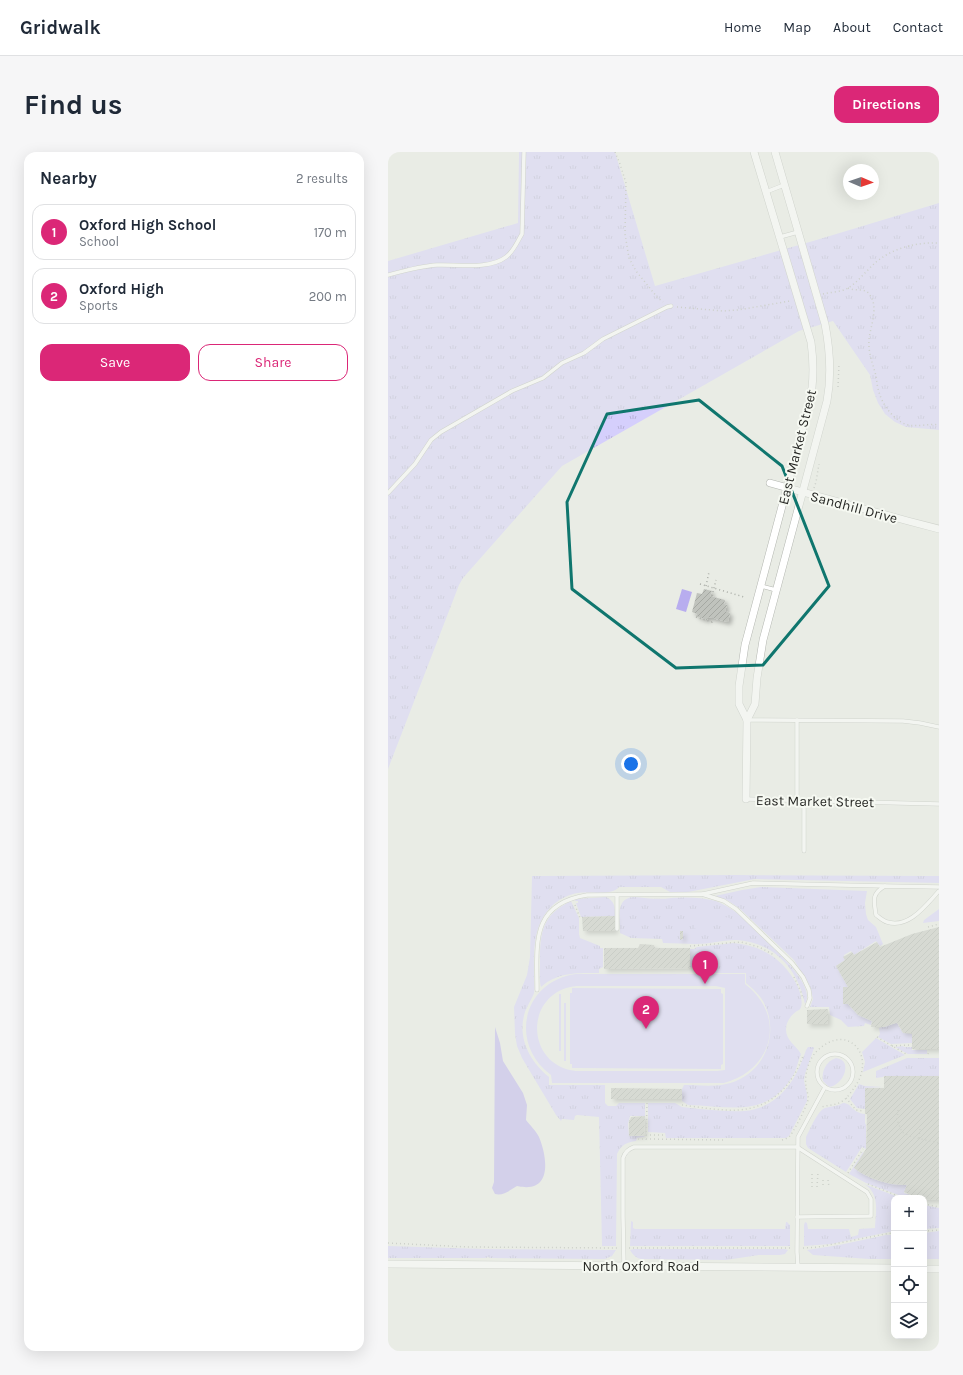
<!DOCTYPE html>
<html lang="en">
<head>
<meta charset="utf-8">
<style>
  :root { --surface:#fff; --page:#f6f6f7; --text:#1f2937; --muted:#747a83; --line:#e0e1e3; --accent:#db2777 }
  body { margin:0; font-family:Karla,sans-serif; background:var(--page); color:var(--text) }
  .controls { position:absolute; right:12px; bottom:12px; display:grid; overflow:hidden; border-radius:8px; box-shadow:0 4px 16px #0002 }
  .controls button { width:36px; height:36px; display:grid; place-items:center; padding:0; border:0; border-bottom:1px solid var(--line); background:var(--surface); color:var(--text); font:20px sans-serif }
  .compass { position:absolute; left:455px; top:12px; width:36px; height:36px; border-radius:50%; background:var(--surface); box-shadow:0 4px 16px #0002; rotate:92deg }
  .you { position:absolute; left:243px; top:612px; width:14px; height:14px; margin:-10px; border:3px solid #fff; border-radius:50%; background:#1a73e8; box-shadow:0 0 0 6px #1a73e833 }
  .badge { display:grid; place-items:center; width:26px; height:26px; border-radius:50%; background:var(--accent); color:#fff; font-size:13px; font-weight:700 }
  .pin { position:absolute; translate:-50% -33px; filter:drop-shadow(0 1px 2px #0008) }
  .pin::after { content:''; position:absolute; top:21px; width:14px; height:12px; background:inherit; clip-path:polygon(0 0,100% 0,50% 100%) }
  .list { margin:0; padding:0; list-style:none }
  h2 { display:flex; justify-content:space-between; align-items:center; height:52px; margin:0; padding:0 16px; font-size:17px }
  h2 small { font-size:13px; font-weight:400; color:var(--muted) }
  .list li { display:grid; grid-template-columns:26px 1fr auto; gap:12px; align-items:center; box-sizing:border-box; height:56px; margin:0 8px 8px; padding:0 8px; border:1px solid var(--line); border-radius:12px }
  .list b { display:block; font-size:15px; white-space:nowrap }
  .list p { margin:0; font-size:13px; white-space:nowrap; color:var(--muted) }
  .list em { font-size:13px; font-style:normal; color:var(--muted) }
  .actions { display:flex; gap:8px; padding:12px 16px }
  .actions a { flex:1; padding:9px 0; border:1px solid var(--accent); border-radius:12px; text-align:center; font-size:14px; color:var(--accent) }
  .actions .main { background:var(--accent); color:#fff }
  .icon { flex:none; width:22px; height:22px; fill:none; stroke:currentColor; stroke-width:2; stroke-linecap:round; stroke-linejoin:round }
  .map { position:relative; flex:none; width:551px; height:1199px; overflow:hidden; border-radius:12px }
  header { display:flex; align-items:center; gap:24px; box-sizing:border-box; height:56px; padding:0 20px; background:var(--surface); border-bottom:1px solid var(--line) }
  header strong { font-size:19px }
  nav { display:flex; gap:22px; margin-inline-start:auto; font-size:14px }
  .intro { display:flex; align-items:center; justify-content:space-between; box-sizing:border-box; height:96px; padding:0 24px }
  h1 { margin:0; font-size:28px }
  .button { padding:10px 18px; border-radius:12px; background:var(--accent); color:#fff; font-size:14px; font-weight:700 }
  main { display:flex; gap:24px; padding:0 24px }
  aside { flex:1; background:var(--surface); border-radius:12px; box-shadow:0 4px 16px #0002 }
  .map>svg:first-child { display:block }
</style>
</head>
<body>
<header>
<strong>Gridwalk</strong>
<nav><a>Home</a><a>Map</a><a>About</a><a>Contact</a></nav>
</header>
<div class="intro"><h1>Find us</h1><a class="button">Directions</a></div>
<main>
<aside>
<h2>Nearby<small>2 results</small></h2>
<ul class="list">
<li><span class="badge">1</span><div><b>Oxford High School</b><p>School</p></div><em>170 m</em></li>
<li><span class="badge">2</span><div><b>Oxford High</b><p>Sports</p></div><em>200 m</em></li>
</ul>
<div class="actions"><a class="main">Save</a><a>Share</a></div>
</aside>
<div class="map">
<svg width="551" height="1199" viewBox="0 0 551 1199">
  <defs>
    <pattern id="grass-tufts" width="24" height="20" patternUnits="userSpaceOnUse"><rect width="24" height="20" fill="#d5cffc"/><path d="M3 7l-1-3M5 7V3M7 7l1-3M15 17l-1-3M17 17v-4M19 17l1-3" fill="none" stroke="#b7b2d8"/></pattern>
    <pattern id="building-hatch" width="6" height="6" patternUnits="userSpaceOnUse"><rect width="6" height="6" fill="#c0c3bd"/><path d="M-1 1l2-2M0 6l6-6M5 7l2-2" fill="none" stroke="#a5a8a2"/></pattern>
    <filter id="shadow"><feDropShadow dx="3" dy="3" stdDeviation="2" flood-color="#0004"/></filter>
  </defs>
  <rect width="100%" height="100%" fill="#e9ece5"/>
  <g fill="url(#grass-tufts)">
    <path d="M131 0H227L267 134 425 89 551 51V278L518 275 507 270 497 262 490 251 485 238 482 223 445 169 411 179 174 314 75 426 71 433 0 617V109L130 71Z"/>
    <path d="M348 723 551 724V731L367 727 300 740H282L273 735H231C224 744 201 739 190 741 182 742 172 747 166 752 144 772 146 799 146 826 146 831 147 837 146 841 145 845 139 854 137 860 129 885 141 909 161 925V933H217V951L220 954H228L231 951H257V964H242L240 972 241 984H257L255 985 249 986 248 989C239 990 233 993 229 1002L228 1094H214L211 965 189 963 187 964 186 968 174 967 173 969 168 963 134 906 129 894 127 882 126 855 139 823 142 805 144 724Z"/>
    <path d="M373 735 479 739 477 751 478 762 480 768 488 775 495 792 492 794 488 789 466 803 463 799 456 803 457 808 448 814 460 835 455 836V852H460L470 863 484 869 483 873 477 871 476 874 460 875 453 868 442 863 441 855H422L425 847 422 834 406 808 351 756 339 748 327 744 354 738Z"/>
    <path d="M218 745C227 749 227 755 227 764L193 765 188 751H190V749H187L188 747Z"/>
    <path d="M246 745C258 746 271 748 283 746 296 745 314 745 328 749 335 752 343 756 349 761 357 768 364 775 371 782 384 795 429 832 417 852 410 817 386 790 348 788 335 788 322 792 308 792 297 792 286 791 275 791L274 787 243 786 232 781C232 766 227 746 246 745Z"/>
    <path d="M183 749 191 766V782L192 786 212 794V796H215V815L211 817V821C189 821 170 820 153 835 151 828 152 818 152 810 152 780 154 763 183 749Z"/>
    <path d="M551 757V769L535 771 536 768Z"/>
    <path d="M345 791C374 793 397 808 410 835 412 840 415 850 413 855 412 858 411 858 409 859 403 863 398 870 398 877 398 889 408 893 413 902 410 909 409 916 406 922 380 967 342 954 300 953L294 949V937L296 933C313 933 332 936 348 929 378 917 391 880 376 851 372 843 365 837 358 831V821H309V816L302 815V797H306L309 795Z"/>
    <path d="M509 871 515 881 524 882V891L503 892 490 885 492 882 491 876Z"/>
    <path d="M488 886 517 903 475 920 477 910 474 900Z"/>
    <path d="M515 894 516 895H524V898H539V902H520L507 895Z"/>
    <path d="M420 895H425L426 896 417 922 416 929 419 942V949L401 984 398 986H278L277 981 260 980V951H287L294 955C314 957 336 960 356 959 391 956 408 928 418 898Z"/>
    <path d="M448 906C466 908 455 934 441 935L435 929C433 920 438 909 448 906Z"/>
    <path d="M519 906H551V924H496L495 925 488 926V919Z"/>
    <path d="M471 932 477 934 495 935 477 936V957L469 956 462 947Z"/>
    <path d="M455 951C464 951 464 961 477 962V971L478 973V997L474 995 458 1020 420 996 418 992V985C422 978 429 959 437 956 443 954 448 955 455 951Z"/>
    <path d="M475 1000 476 1001 466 1016C482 1028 500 1033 519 1033L516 1041 532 1046 516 1045 478 1031 461 1022Z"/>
    <path d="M476 1032 513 1046H506V1079L443 1092 416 1094V1073L417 1070 419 1071 420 1077H461L463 1085 470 1083 471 1077 487 1076C488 1060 492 1041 476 1032Z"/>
    <path d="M536 1053 551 1056V1076L536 1077Z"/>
    <path d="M243 1069 245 1070V1076L247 1077H397L398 1070H399L402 1073V1094H242Z"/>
    <path d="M551 1079V1107H536V1081Z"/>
    <path d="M498 1083H506V1107H481L425 1103 419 1098 451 1093Z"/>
    <path d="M0 1094 96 1097 228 1098 224 1104 217 1107 102 1106 100 1105 98 1106H0Z"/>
    <path d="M246 1097H397L400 1098 397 1102 392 1103H371L338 1108 253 1107C248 1106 245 1103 242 1098Z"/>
  </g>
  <g fill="#d5cffc" fill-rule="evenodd">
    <path d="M314 748 336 767 337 765 342 766 341 770 336 769 310 781C308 778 306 775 306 772 304 765 308 752 314 748Z"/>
    <path d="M188 822H357V832C399 864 385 918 336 931H164L163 923C120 891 135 829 188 822ZM189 834H328L337 836V918L329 919H188C136 913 136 839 189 834Z"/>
    <path d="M184 836 333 837V841L335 842V912L333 913V917L184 916V912H182V841H184Z"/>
    <rect x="171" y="842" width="2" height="57"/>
    <rect x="176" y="851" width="2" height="58"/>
  </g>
  <g fill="#b8adef">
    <path d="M294 437 304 440 298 460 288 457Z"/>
    <path d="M107 875 112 891 115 909 135 941 139 953 138 968C142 973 148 979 151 985 160 1007 164 1042 129 1034 122 1038 116 1044 107 1042L104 1036 106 1030Z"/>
  </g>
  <g fill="url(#building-hatch)" filter="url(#shadow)">
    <path d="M316 437 324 439 322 444 337 448 336 452 339 453 337 459 342 461 340 470 320 465 319 468 308 464 309 462 304 460 309 441 314 442Z"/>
    <path d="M227 764V779H195L194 765Z"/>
    <path d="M551 775V897H524V881H515L509 870 497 875H483L484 869 470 863 460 852H455V835H460L448 814 457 808 455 805 464 800 466 803 489 790 492 795 524 782Z"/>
    <path d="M292 779H295V787L292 788Z"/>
    <path d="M252 792 266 793 267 796H302V816L216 817V796H250Z"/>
    <path d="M440 857V872H419V858Z"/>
    <path d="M496 924H551V1048L536 1047 526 1044 516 1040 519 1033 503 1032 489 1028 473 1021 466 1016 478 997 479 962H477V936H496Z"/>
    <path d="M223 936 294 937V947H223Z"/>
    <path d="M257 964 256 983 241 984V968H242L243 965Z"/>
  </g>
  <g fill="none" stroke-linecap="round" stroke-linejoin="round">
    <g stroke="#b3b6b0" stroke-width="4.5">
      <g id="service">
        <path d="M378 40 396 33"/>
        <path d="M392 85 410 80"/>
        <path d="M0 123C15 119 33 114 49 113 69 112 101 118 118 105 126 99 129 90 134 82L136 0"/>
        <path d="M0 341 27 312 43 288 53 280 124 239 155 226 174 211 196 201 215 187 279 155 283 154"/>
        <path d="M373 434 388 438"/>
        <path d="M359 568 515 569 532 571 551 575"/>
        <path d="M409 568V649"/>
        <path d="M358 647 551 652"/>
        <path d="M416 649V699"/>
        <path d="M551 735 497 734C483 742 486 749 488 763 491 765 495 769 499 770 521 777 538 753 551 739"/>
        <path d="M315 742 365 731 497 734"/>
        <path d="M229 743V777"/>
        <path d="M149 838C149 792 142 752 199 743L314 742 336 749 348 757 404 811 415 825 421 838 422 846 419 854"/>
        <circle cx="447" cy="920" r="18"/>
        <path d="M236 1114 235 1065V1006C237 1000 240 997 246 995H409L479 1040 483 1047V1064L409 1065"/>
        <path d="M410 1115 409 1100 410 985 437 935"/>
      </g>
    </g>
    <g stroke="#b3b6b0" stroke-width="8">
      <g id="minor">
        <path d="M382 331 520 369 551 377"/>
        <path d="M359 568 367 552 369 526 375 488 439 249C444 222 442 198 437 172L387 0"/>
        <path d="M358 647 359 568 351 552V534L357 493 421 253C426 232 426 212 423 190L366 0"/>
        <path d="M0 1112 506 1116"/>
        <path d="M536 1117H551"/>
      </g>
    </g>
    <g stroke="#abaea8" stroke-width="1.5" stroke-dasharray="1 3" stroke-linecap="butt">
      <path d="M227 0 232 12 238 31 237 82 241 106 248 119 269 145 275 150"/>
      <path d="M460 136C468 140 477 135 482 143 491 156 482 175 481 188 480 201 485 212 488 224 489 229 489 235 491 240 494 252 505 267 517 272 528 276 540 271 551 273"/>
      <path d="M435 142C443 140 453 140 460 136 470 130 478 119 487 111 504 96 529 90 551 91"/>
      <path d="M289 155 335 159 350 158 402 149"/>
      <path d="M450 235 451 212"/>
      <path d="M426 336 428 330 431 312"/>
      <path d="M312 432 356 445"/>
      <path d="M318 434 321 420"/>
      <path d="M324 444 328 428"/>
      <path d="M308 465 324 470 325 466"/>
      <path d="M187 753 192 766"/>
      <path d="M540 775 551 772"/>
      <path d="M302 794 353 790 371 795 386 803"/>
      <path d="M406 825 413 840 415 847"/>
      <path d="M489 885 518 902"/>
      <path d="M504 894 523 893"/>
      <path d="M540 902 541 897"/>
      <path d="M458 946 468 958 476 959"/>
      <path d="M259 951 258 987 336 988"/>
      <path d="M294 953C311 955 332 959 350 958 383 956 404 934 415 904"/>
      <path d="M510 958 509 968 514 980 524 985 551 991"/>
      <path d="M258 983H277"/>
      <path d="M531 986 532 976"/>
      <path d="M250 987H258"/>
      <path d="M394 988C397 987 400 986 402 984 407 977 418 956 420 948 421 943 418 938 418 934 416 923 421 907 428 900 459 868 490 904 466 936 463 940 460 945 456 948 450 953 441 953 433 955"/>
      <path d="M460 1021 475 997"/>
      <path d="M435 1028V1035"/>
      <path d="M440 1028 441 1035"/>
      <path d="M480 1032 515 1046"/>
      <path d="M424 1035V1020"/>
      <path d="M429 1035 430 1020"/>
      <path d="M536 1052 551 1055"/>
      <path d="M536 1079 551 1078"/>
      <path d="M0 1091 80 1095 230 1096"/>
      <path d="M241 1096H404"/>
      <path d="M415 1096 430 1095 497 1082 506 1081"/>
    </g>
    <use href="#service" stroke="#fff" stroke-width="3.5"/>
    <use href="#minor" stroke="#fff" stroke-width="7"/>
  </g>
  <path d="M0 0H551V1199H0ZM311 248 394 314 441 434 375 513 288 516 184 437 179 350 219 262Z" fill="#e9ece5" fill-opacity=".55" fill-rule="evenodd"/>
  <path fill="none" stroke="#0f766e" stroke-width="3" stroke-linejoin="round" d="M311 248 394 314 441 434 375 513 288 516 184 437 179 350 219 262Z"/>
  <g text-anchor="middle" stroke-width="4" stroke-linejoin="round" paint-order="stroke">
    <g font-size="14" fill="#282926" stroke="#f6f9f2">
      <text transform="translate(409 295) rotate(-76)" y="5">East Market Street</text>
      <text transform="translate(466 355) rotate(15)" y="5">Sandhill Drive</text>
      <text transform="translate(427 649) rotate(1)" y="5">East Market Street</text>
      <text x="253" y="1119">North Oxford Road</text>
    </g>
  </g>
</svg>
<div class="controls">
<button>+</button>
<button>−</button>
<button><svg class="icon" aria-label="locate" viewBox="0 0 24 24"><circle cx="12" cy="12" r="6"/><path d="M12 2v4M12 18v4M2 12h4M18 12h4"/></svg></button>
<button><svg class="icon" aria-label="layers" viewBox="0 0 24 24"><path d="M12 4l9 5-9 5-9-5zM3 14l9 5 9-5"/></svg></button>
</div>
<svg class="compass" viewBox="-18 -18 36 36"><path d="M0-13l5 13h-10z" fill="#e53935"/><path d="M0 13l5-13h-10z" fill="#747a83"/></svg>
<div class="you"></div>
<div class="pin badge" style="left:317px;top:832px">1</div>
<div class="pin badge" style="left:258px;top:877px">2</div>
</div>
</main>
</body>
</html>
